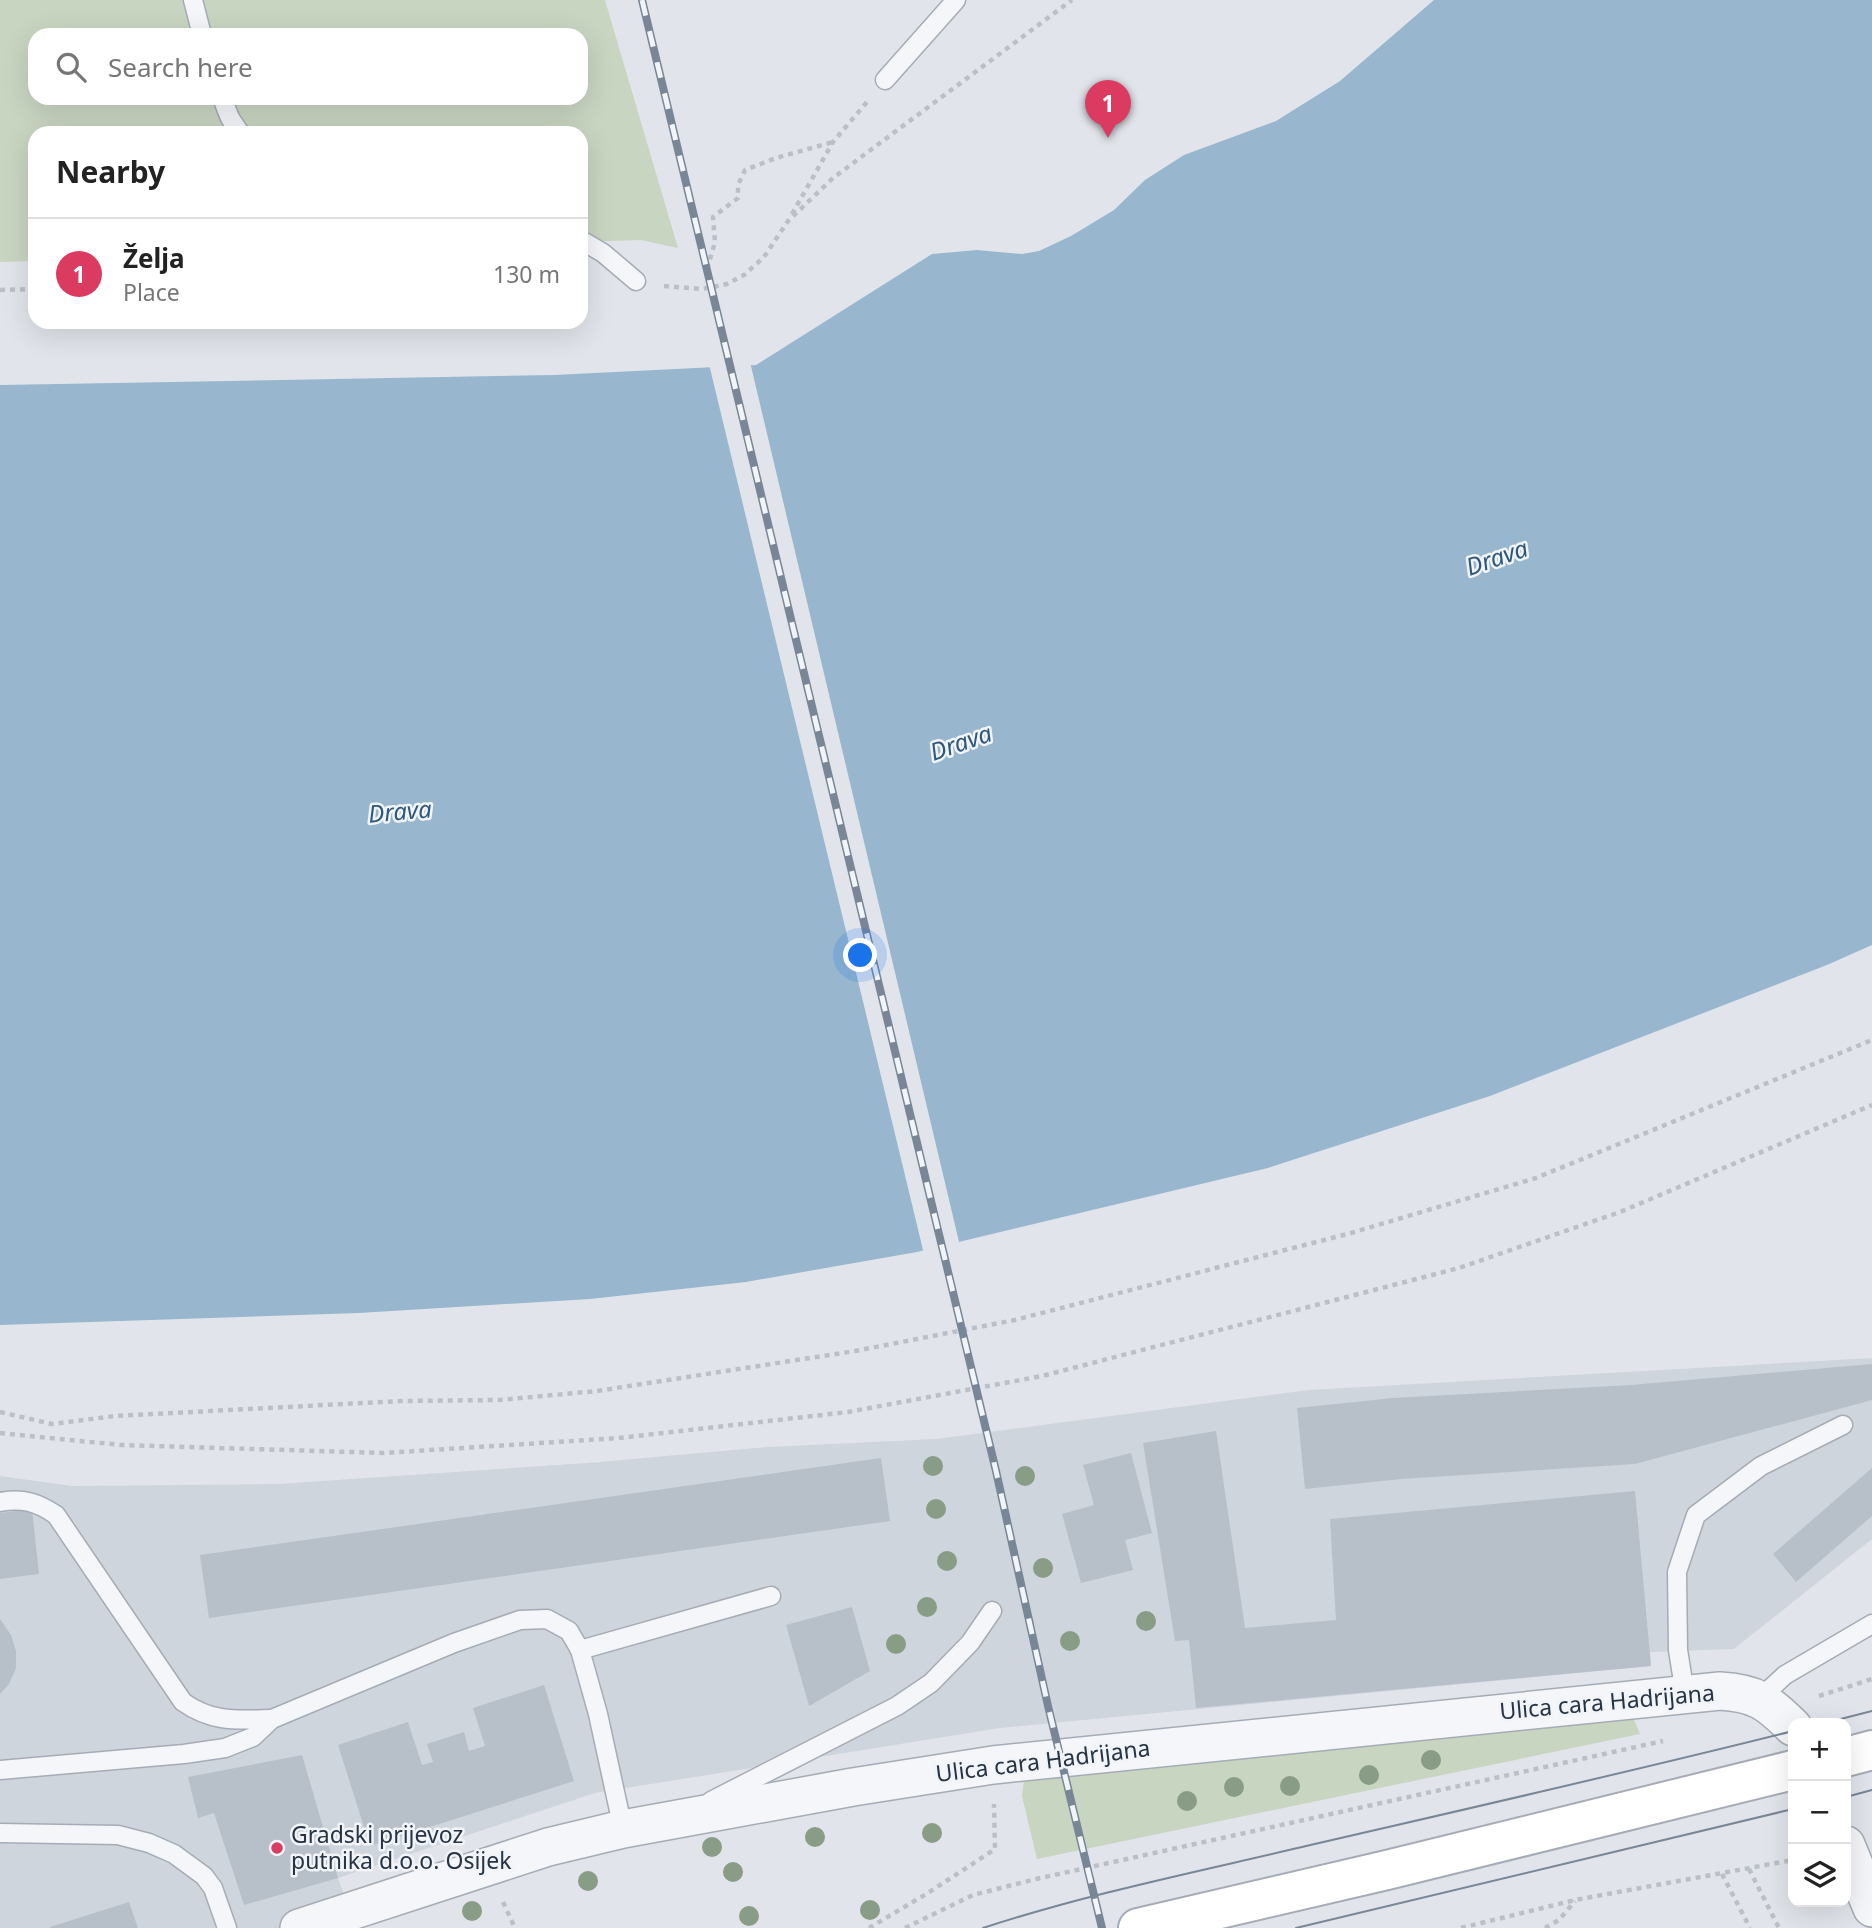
<!DOCTYPE html>
<html lang="en">
<head>
<meta charset="utf-8">
<style>
  :root { --surface:#fff; --page:#f2f2f2; --text:#222; --muted:#767676; --line:#e0e0e0; --accent:#db3b60 }
  body { margin:0; font-family:"Noto Sans",sans-serif; background:var(--page); color:var(--text) }
  .controls { position:absolute; right:21px; bottom:21px; display:grid; overflow:hidden; border-radius:14px; box-shadow:0 7px 28px #0002 }
  .controls button { width:63px; height:63px; display:grid; place-items:center; padding:0; border:0; border-bottom:2px solid var(--line); background:var(--surface); color:var(--text); font:35px sans-serif }
  .you { position:absolute; left:861px; top:956px; width:24px; height:24px; margin:-18px; border:5px solid #fff; border-radius:50%; background:#1a73e8; box-shadow:0 0 0 10px #1a73e833 }
  .badge { display:grid; place-items:center; width:46px; height:46px; border-radius:50%; background:var(--accent); color:#fff; font-size:23px; font-weight:700 }
  .pin { position:absolute; translate:-50% -58px; filter:drop-shadow(0 2px 4px #0008) }
  .pin::after { content:''; position:absolute; top:37px; width:24px; height:21px; background:inherit; clip-path:polygon(0 0,100% 0,50% 100%) }
  .list { margin:0; padding:0; list-style:none }
  h2 { display:flex; justify-content:space-between; align-items:center; height:91px; margin:0; padding:0 28px; font-size:30px }
  h2 small { font-size:23px; font-weight:400; color:var(--muted) }
  .list li { display:grid; grid-template-columns:46px 1fr auto; gap:21px; align-items:center; box-sizing:border-box; height:112px; padding:0 28px; border-top:2px solid var(--line) }
  .list b { display:block; font-size:26px; white-space:nowrap }
  .list p { margin:0; font-size:23px; white-space:nowrap; color:var(--muted) }
  .list em { font-size:23px; font-style:normal; color:var(--muted) }
  .icon { flex:none; width:38px; height:38px; fill:none; stroke:currentColor; stroke-width:2; stroke-linecap:round; stroke-linejoin:round }
  .map { position:relative; flex:none; width:1872px; height:1928px; overflow:hidden }
  .search { position:absolute; background:var(--surface); box-shadow:0 7px 28px #0002; left:28px; top:28px; width:560px; height:77px; display:flex; align-items:center; gap:18px; box-sizing:border-box; padding:0 24px; border-radius:21px; color:var(--muted); font-size:26px }
  .panel { position:absolute; background:var(--surface); box-shadow:0 7px 28px #0002; left:28px; top:126px; width:560px; height:203px; border-radius:21px }
  .map>svg:first-child { display:block }
</style>
</head>
<body>
<div class="map">
<svg width="1872" height="1928" viewBox="0 0 1872 1928">
  <rect width="100%" height="100%" fill="#e1e5eb"/>
  <path fill="#ced5dd" d="M1872 1358V1539L1734 1649 1650 1652 1651 1666 1000 1728 595 1793 338 1878 356 1928H0V1476L72 1486 278 1484 600 1462 767 1447 936 1439 1309 1390Z"/>
  <g fill="#c8d5c1" fill-rule="evenodd">
    <path d="M0 0H605L678 248 641 240 581 242V133H35V261L0 262ZM35 35H581V98H35Z"/>
    <path d="M1632 1715 1640 1734 1037 1859 1022 1796 1024 1779Z"/>
  </g>
  <path fill="#98b7ce" d="M1434 0H1872V945L1827 965 1490 1096 1268 1168 917 1252 746 1282 590 1299 359 1313 0 1325V385L554 375 756 365 932 254 977 250 1022 254 1039 251 1071 236 1114 210 1145 180 1184 155 1276 121 1340 81Z"/>
  <path fill="#e1e5eb" d="M750 362 960 1246 924 1254 709 364Z"/>
  <g fill="#b7bfc9">
    <path d="M1872 1364V1400L1635 1464 1401 1479 1305 1489 1297 1408 1393 1398 1631 1385Z"/>
    <path d="M1216 1431 1245 1628 1336 1620 1330 1519 1635 1491 1651 1666 1196 1708 1189 1640 1175 1641 1143 1443Z"/>
    <path d="M1131 1453 1152 1533 1125 1540 1133 1570 1081 1583 1062 1514 1094 1505 1083 1465Z"/>
    <path d="M881 1458 890 1521 209 1618 200 1555Z"/>
    <path d="M1872 1468V1516L1796 1582 1773 1554Z"/>
    <path d="M32 1509 39 1574 0 1579V1513Z"/>
    <path d="M852 1607 870 1671 809 1706 786 1625Z"/>
    <path d="M0 1619 11 1635 16 1651V1668L9 1684 0 1694Z"/>
    <path d="M544 1685 574 1781 370 1846 338 1745 408 1722 422 1765 433 1762 427 1744 464 1732 469 1751 485 1746 473 1708Z"/>
    <path d="M302 1755 338 1878 244 1905 214 1813 198 1818 188 1777Z"/>
    <path d="M129 1902 138 1928H50V1927Z"/>
  </g>
  <g fill="none" stroke-linecap="round" stroke-linejoin="round">
    <g stroke="#a5acb6" stroke-width="21">
      <g id="lane">
        <path d="M193 0 202 35"/>
        <path d="M885 80 956 0"/>
        <path d="M222 98 230 118 240 133"/>
        <path d="M581 240 603 253 636 281"/>
        <path d="M0 1502C23 1498 37 1502 56 1515L183 1702C213 1723 237 1720 272 1719L253 1737 225 1748 184 1754 0 1770"/>
        <path d="M580 1650 771 1596"/>
        <path d="M1685 1694 1678 1650 1677 1572 1696 1515 1761 1466 1843 1425"/>
        <path d="M1759 1699 1785 1675 1872 1624"/>
        <path d="M272 1719 454 1643 520 1620 547 1619 569 1631 580 1650 598 1714 623 1829"/>
        <path d="M711 1801 897 1706 931 1683 970 1643 992 1611"/>
        <path d="M0 1833 118 1835 149 1843 174 1854 204 1876 213 1888 227 1928"/>
      </g>
    </g>
    <g stroke="#a5acb6" stroke-width="40">
      <g id="street">
        <path d="M1846 1845 1872 1908"/>
        <path d="M299 1928 548 1847 623 1829 853 1787 993 1765 1720 1691C1756 1693 1768 1702 1793 1727"/>
      </g>
    </g>
    <g stroke="#a5acb6" stroke-width="42">
      <g id="secondary">
        <path d="M1846 1757 1872 1750"/>
        <path d="M1138 1928 1387 1870 1793 1770"/>
      </g>
    </g>
    <g stroke="#bbc0c6" stroke-width="4.5" stroke-dasharray="5 5" stroke-linecap="butt">
      <path d="M792 214 833 142 867 102"/>
      <path d="M707 269 715 242 713 217 738 198V185L745 170 776 158 833 142"/>
      <path d="M664 286 702 289 727 284 744 275 764 257 788 221 833 178 1072 0"/>
      <path d="M0 290 35 289"/>
      <path d="M0 1412 52 1424 115 1416 401 1401 499 1400 597 1391 855 1351 1015 1320 1351 1233 1536 1178 1872 1040"/>
      <path d="M0 1433 121 1445 384 1453 619 1438 848 1412 1042 1376 1459 1268 1620 1212 1872 1105"/>
      <path d="M1819 1696 1872 1679"/>
      <path d="M1749 1869 1779 1928"/>
      <path d="M1722 1874 1750 1928"/>
      <path d="M503 1902 515 1928"/>
      <path d="M869 1928 928 1893 995 1849 994 1804"/>
      <path d="M905 1928 973 1895 1036 1879 1663 1741"/>
      <path d="M1461 1928 1575 1900 1793 1860"/>
      <path d="M1545 1928 1559 1920 1575 1901"/>
    </g>
    <use href="#lane" stroke="#f4f6f9" stroke-width="18"/>
    <use href="#street" stroke="#f4f6f9" stroke-width="37"/>
    <use href="#secondary" stroke="#fff" stroke-width="38"/>
    <g stroke="#788696" stroke-width="2">
      <path d="M1825 1723 1872 1711"/>
      <path d="M1846 1797 1872 1790"/>
      <path d="M983 1928C1087 1894 1196 1872 1302 1847 1466 1809 1630 1772 1793 1731"/>
      <path d="M1296 1928 1793 1809"/>
    </g>
    <g stroke="#788696" stroke-width="8">
      <path id="rail" d="M642 0 996 1471 1048 1706 1102 1928"/>
    </g>
    <use href="#rail" stroke="#f1f4f8" stroke-width="5" stroke-dasharray="16" stroke-linecap="butt"/>
  </g>
  <g fill="#889c86">
    <circle cx="933" cy="1466" r="10"/>
    <circle cx="1025" cy="1476" r="10"/>
    <circle cx="936" cy="1509" r="10"/>
    <circle cx="947" cy="1561" r="10"/>
    <circle cx="1043" cy="1568" r="10"/>
    <circle cx="927" cy="1607" r="10"/>
    <circle cx="1146" cy="1621" r="10"/>
    <circle cx="1070" cy="1641" r="10"/>
    <circle cx="896" cy="1644" r="10"/>
    <circle cx="1431" cy="1760" r="10"/>
    <circle cx="1369" cy="1775" r="10"/>
    <circle cx="1290" cy="1786" r="10"/>
    <circle cx="1234" cy="1787" r="10"/>
    <circle cx="1187" cy="1801" r="10"/>
    <circle cx="932" cy="1833" r="10"/>
    <circle cx="815" cy="1837" r="10"/>
    <circle cx="712" cy="1847" r="10"/>
    <circle cx="733" cy="1872" r="10"/>
    <circle cx="588" cy="1881" r="10"/>
    <circle cx="870" cy="1910" r="10"/>
    <circle cx="472" cy="1911" r="10"/>
    <circle cx="749" cy="1916" r="10"/>
  </g>
  <circle fill="#db3b60" stroke="#f1f4f8" stroke-width="2.5" cx="277" cy="1848" r="7"/>
  <g text-anchor="middle" stroke-width="5" stroke-linejoin="round" paint-order="stroke">
    <g font-size="23" fill="#273444" stroke="#f1f4f8">
      <text transform="translate(1607 1702) rotate(-5)" y="8">Ulica cara Hadrijana</text>
      <text transform="translate(1043 1761) rotate(-7)" y="8">Ulica cara Hadrijana</text>
    </g>
    <g font-size="23" fill="#273444" stroke="#f1f4f8" text-anchor="start">
      <text x="291" y="1843">Gradski prijevoz<tspan x="291" dy="26">putnika d.o.o. Osijek</tspan></text>
    </g>
    <g font-size="24" font-style="italic" fill="#2d577c" stroke="#f1f4f8">
      <text transform="translate(1497 558) rotate(-19)" y="8">Drava</text>
      <text transform="translate(961 743) rotate(-19)" y="8">Drava</text>
      <text transform="translate(400 812) rotate(-5)" y="8">Drava</text>
    </g>
  </g>
</svg>
<div class="controls">
<button>+</button>
<button>−</button>
<button><svg class="icon" aria-label="layers" viewBox="0 0 24 24"><path d="M12 4l9 5-9 5-9-5zM3 14l9 5 9-5"/></svg></button>
</div>
<div class="you"></div>
<div class="pin badge" style="left:1108px;top:138px">1</div>
<div class="search"><svg class="icon" aria-label="search" viewBox="0 0 24 24"><circle cx="10" cy="10" r="6"/><path d="M15 15l6 6"/></svg>Search here</div>
<section class="panel">
<h2>Nearby<small></small></h2>
<ul class="list">
<li><span class="badge">1</span><div><b>Želja</b><p>Place</p></div><em>130 m</em></li>
</ul>
</section>
</div>
</body>
</html>
